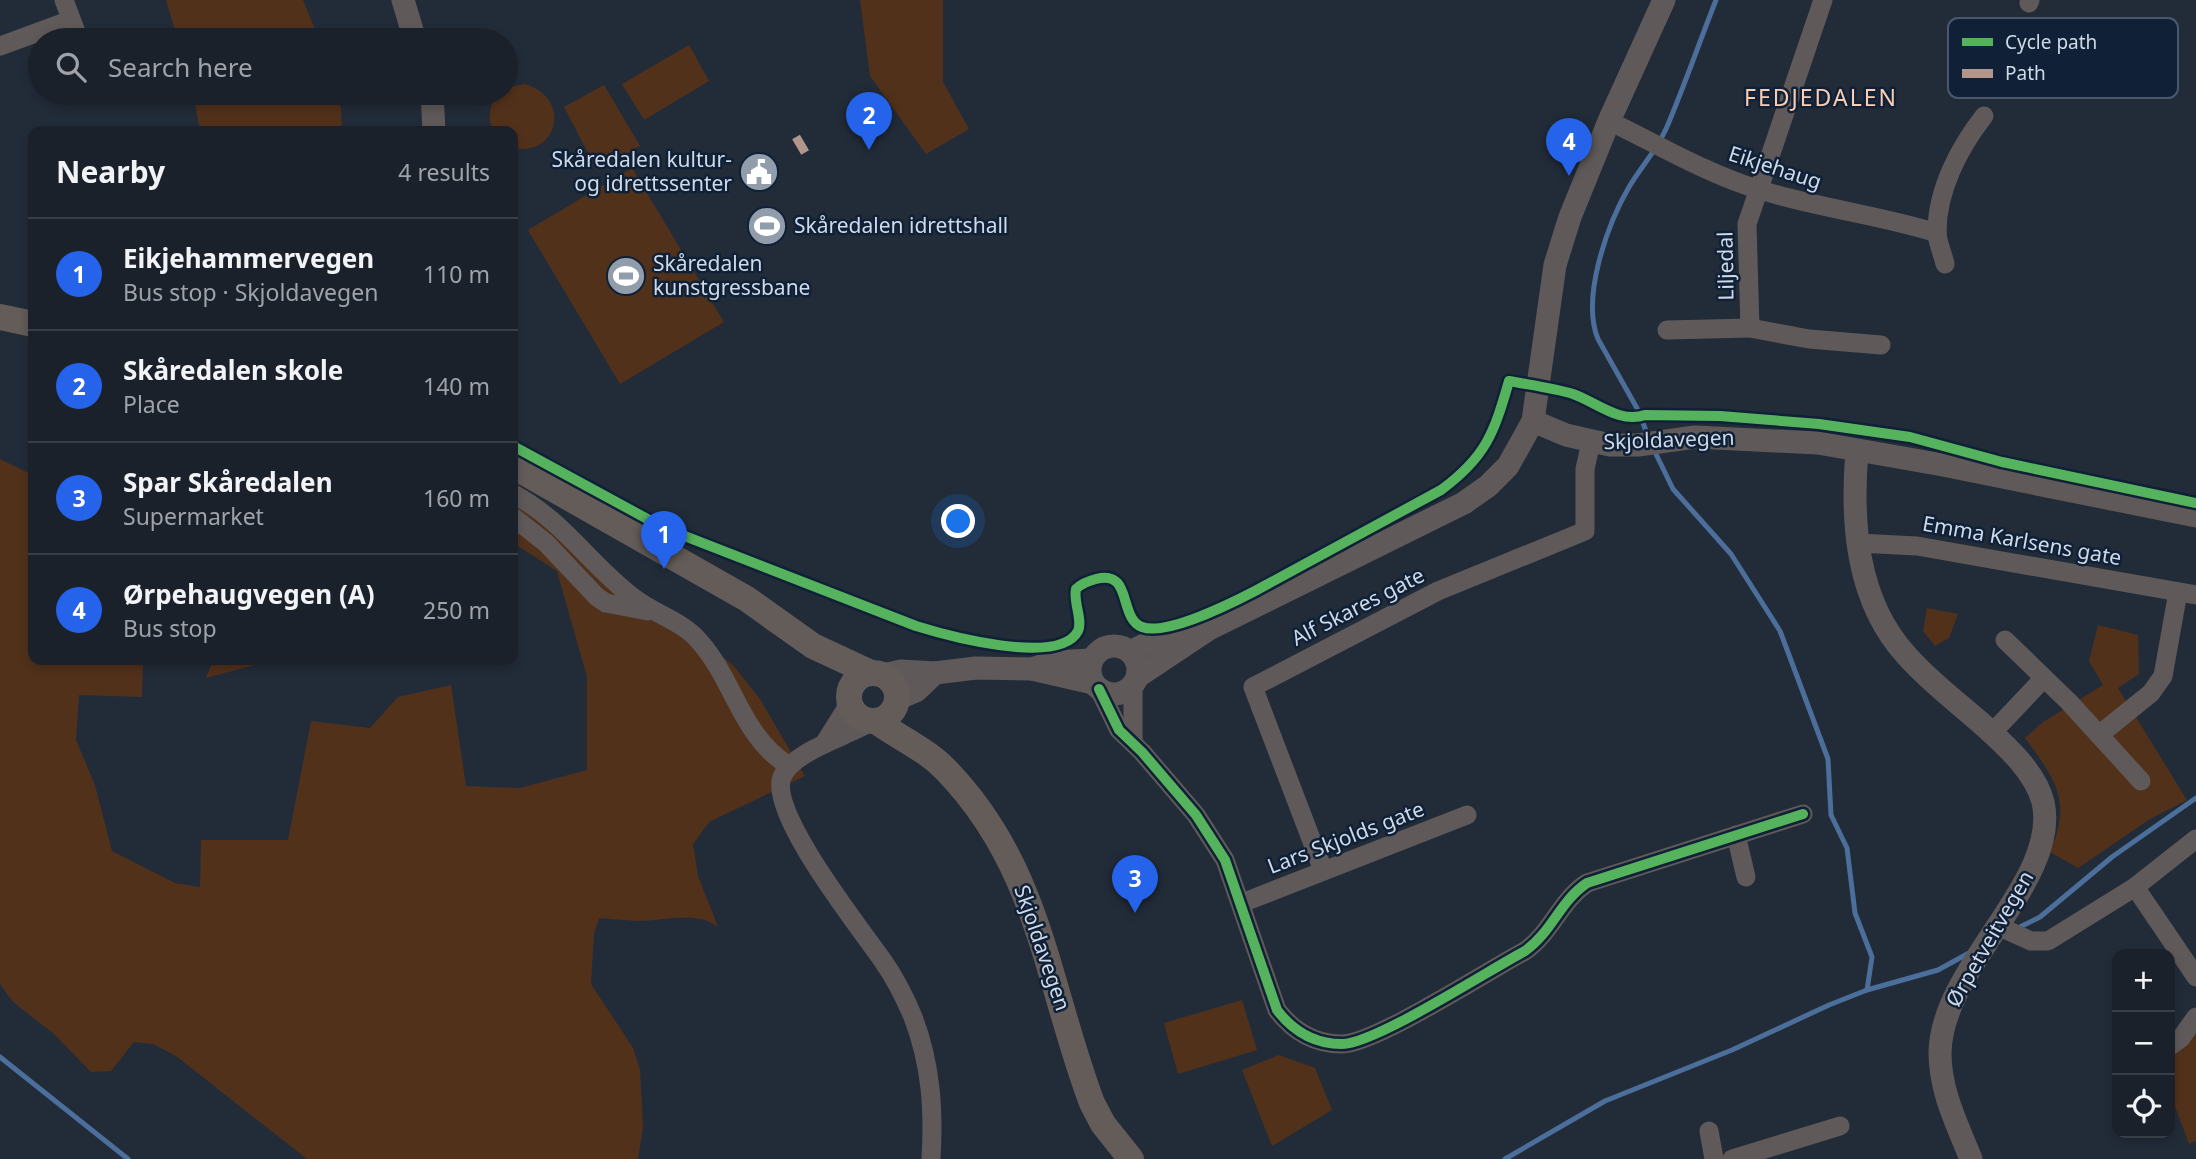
<!DOCTYPE html>
<html lang="en">
<head>
<meta charset="utf-8">
<style>
  :root { --surface:#1a212b; --page:#272e37; --text:#f1f3f6; --muted:#9fa3a9; --line:#383e47; --accent:#2563eb }
  body { margin:0; font-family:"Noto Sans",sans-serif; background:var(--page); color:var(--text) }
  .controls { position:absolute; right:21px; bottom:21px; display:grid; overflow:hidden; border-radius:14px; box-shadow:0 4px 10px #0003 }
  .controls button { width:63px; height:63px; display:grid; place-items:center; padding:0; border:0; border-bottom:2px solid var(--line); background:var(--surface); color:var(--text); font:35px sans-serif }
  .you { position:absolute; left:959px; top:522px; width:24px; height:24px; margin:-18px; border:5px solid #fff; border-radius:50%; background:#1a73e8; box-shadow:0 0 0 10px #1a73e833 }
  .badge { display:grid; place-items:center; width:46px; height:46px; border-radius:50%; background:var(--accent); color:#fff; font-size:23px; font-weight:700 }
  .pin { position:absolute; translate:-50% -58px; filter:drop-shadow(0 2px 4px #0008) }
  .pin::after { content:''; position:absolute; top:37px; width:24px; height:21px; background:inherit; clip-path:polygon(0 0,100% 0,50% 100%) }
  .list { margin:0; padding:0; list-style:none }
  h2 { display:flex; justify-content:space-between; align-items:center; height:91px; margin:0; padding:0 28px; font-size:30px }
  h2 small { font-size:23px; font-weight:400; color:var(--muted) }
  .list li { display:grid; grid-template-columns:46px 1fr auto; gap:21px; align-items:center; box-sizing:border-box; height:112px; padding:0 28px; border-top:2px solid var(--line) }
  .list b { display:block; font-size:26px; white-space:nowrap }
  .list p { margin:0; font-size:23px; white-space:nowrap; color:var(--muted) }
  .list em { font-size:23px; font-style:normal; color:var(--muted) }
  .icon { flex:none; width:38px; height:38px; fill:none; stroke:currentColor; stroke-width:2; stroke-linecap:round; stroke-linejoin:round }
  .map { position:relative; flex:none; width:2196px; height:1159px; overflow:hidden }
  .search { position:absolute; background:var(--surface); box-shadow:0 4px 10px #0003; left:28px; top:28px; width:490px; height:77px; display:flex; align-items:center; gap:18px; box-sizing:border-box; padding:0 24px; border-radius:38px; color:var(--muted); font-size:26px }
  .panel { position:absolute; background:var(--surface); box-shadow:0 4px 10px #0003; left:28px; top:126px; width:490px; height:539px; border-radius:14px }
  .map>svg:first-child { display:block }
</style>
</head>
<body>
<div class="map">
<svg width="2196" height="1159" viewBox="0 0 2196 1159">
  <rect width="100%" height="100%" fill="#222c39"/>
  <g fill="#52311b">
    <path d="M166 0H303L319 40H178Z"/>
    <path d="M860 0H943V82L969 129 926 154 870 76Z"/>
    <path d="M689 45 709 81 644 120 622 84Z"/>
    <path d="M524 84C572 96 559 157 513 148V131H493C487 118 489 103 500 93H506V88Z"/>
    <path d="M604 85 640 146 597 170 564 107Z"/>
    <path d="M193 93H340L342 130 200 131Z"/>
    <path d="M632 168 724 322 620 384 528 230Z"/>
    <path d="M0 459 33 475V660H143L142 697 79 695 76 740 95 785 112 851 175 883 200 887 201 840H288L311 721 370 728 398 697 451 685 466 786 520 788 587 770V677L557 571 513 543V480L534 497 565 532 733 665 760 699 805 776 709 822 693 844 698 876 718 927C696 910 664 921 637 921 625 920 611 919 599 918L594 934 591 984 633 1048 640 1069 643 1127 638 1159H307L176 1056 153 1044 134 1042 111 1071 91 1072 53 1033 13 1002 0 984Z"/>
    <path d="M1927 608 1958 614 1949 638 1935 646 1923 631Z"/>
    <path d="M2098 625 2138 635 2139 674 2118 688 2187 800 2150 819 2078 868 2050 852C2072 801 2056 780 2025 738L2043 722 2103 685 2089 661Z"/>
    <path d="M213 660H274L206 678Z"/>
    <path d="M1242 1000 1257 1050 1178 1074 1164 1023Z"/>
    <path d="M2196 1034V1141L2189 1144 2170 1093V1056Z"/>
    <path d="M1279 1055 1315 1068 1332 1110 1272 1146 1242 1070Z"/>
  </g>
  <g fill="none" stroke-linecap="round" stroke-linejoin="round">
    <g stroke="#4b6e9b" stroke-width="5">
      <path d="M1649 439 1638 410 1598 339C1581 298 1607 225 1629 187 1641 167 1656 151 1666 129 1684 87 1699 43 1716 0"/>
      <path d="M1653 448 1673 489 1731 554 1780 631 1828 759 1831 815 1847 848 1855 913 1872 957 1867 990"/>
      <path d="M2018 928 2040 917 2112 857 2196 798"/>
      <path d="M0 1057 128 1159"/>
      <path d="M1505 1159 1605 1101 1732 1050 1829 1005 1867 990 1938 970 1969 953"/>
    </g>
    <g stroke="#5f5a59" stroke-width="19">
      <path d="M64 0 79 40"/>
      <path d="M1823 0 1747 224 1750 328 1809 339 1881 345"/>
      <path d="M2029 3 2030 0"/>
      <path d="M0 46 71 20"/>
      <path d="M1609 121C1659 145 1707 174 1760 190 1818 208 1879 215 1937 233"/>
      <path d="M1945 264C1943 254 1937 242 1937 232 1937 190 1959 148 1984 116"/>
      <path d="M1667 330 1750 328"/>
      <path d="M513 494C562 519 590 565 634 598 654 614 683 621 700 642 735 682 741 736 789 766"/>
      <path d="M513 517 546 543 597 597 606 603 648 611"/>
      <path d="M1858 543 1917 546 2196 595"/>
      <path d="M2005 640 2069 702 2141 781"/>
      <path d="M1133 685V742"/>
      <path d="M1099 689 1119 730 1142 752 1196 815 1225 860 1277 1010C1293 1031 1314 1044 1342 1044 1375 1044 1489 970 1525 951 1552 932 1560 901 1587 883L1803 814"/>
      <path d="M871 722C848 736 793 751 782 777 768 813 861 929 883 961 895 978 905 998 913 1017 931 1064 934 1110 931 1159"/>
      <path d="M1992 733 2044 678"/>
      <path d="M2099 735 2151 693 2163 676 2178 592"/>
      <path d="M824 744 849 704"/>
      <path d="M1736 835 1746 877"/>
      <path d="M1323 870 1253 687 1438 591 1585 531V469L1591 442"/>
      <path d="M2135 887 2196 977"/>
      <path d="M1242 903 1467 815"/>
      <path d="M1998 926 2031 941H2048L2135 887 2196 839"/>
      <path d="M2170 1046 2181 1038 2196 1017"/>
      <path d="M1709 1131 1714 1159"/>
      <path d="M1732 1159 1840 1126"/>
    </g>
    <g stroke="#5f5a59" stroke-width="23">
      <path d="M403 0 415 40"/>
      <path d="M432 93 434 131"/>
      <path d="M1533 421 1566 435 1610 445H1638L1695 437 1818 443 1943 465 2196 516"/>
      <path d="M1857 451C1851 521 1856 601 1907 656 1929 681 1957 702 1982 724 2005 745 2035 771 2043 802 2061 881 1941 966 1940 1053 1940 1091 1957 1124 1971 1159"/>
      <circle cx="1114" cy="670" r="24"/>
      <path d="M1130 652 1146 644 1189 634"/>
      <path d="M1032 669 1053 662 1091 660"/>
      <path d="M884 675 901 671 935 673 976 668 1032 669 1093 683"/>
      <path d="M1137 677 1209 629 1464 503 1488 486 1508 466 1533 421 1555 265 1570 217 1609 121 1664 0"/>
      <path d="M897 699 916 691 935 673"/>
    </g>
    <g stroke="#635c59" stroke-width="26">
      <path d="M0 317 33 324"/>
      <path d="M513 466 747 599 813 646 871 673"/>
      <circle cx="873" cy="697" r="24"/>
      <path d="M876 721C899 738 926 749 946 770 1040 867 1047 984 1092 1103L1103 1124 1131 1159"/>
    </g>
    <path stroke="#b2968c" stroke-width="9" stroke-dasharray="18 9" stroke-linecap="butt" d="M796 137 806 154"/>
    <g stroke="#102137" stroke-width="15">
      <g id="cycleway">
        <path d="M513 446 664 528 916 626C945 635 1059 667 1078 631 1083 620 1073 602 1076 589 1082 583 1088 581 1096 579 1133 569 1118 618 1142 627 1166 636 1232 603 1255 591L1441 490C1486 457 1494 433 1509 381 1530 385 1553 388 1573 394 1596 402 1620 424 1645 415L1720 416 1819 424 1910 437 2002 462 2196 503"/>
        <path d="M1099 689 1119 730 1142 752 1196 815 1225 860 1277 1010C1293 1031 1314 1044 1342 1044 1375 1044 1489 970 1525 951 1552 932 1560 901 1587 883L1803 814"/>
      </g>
    </g>
    <use href="#cycleway" stroke="#56b35d" stroke-width="10"/>
  </g>
  <defs>
    <g id="civic-disc" transform="scale(2.0125)"><circle r="9.5" fill="#929dab" stroke="#102137"/><path d="M-.6-6.5H3V-4.5H.6V-3L4-1V1h2V6H-6V1h2V-1L-.6-3ZM-1.2 2.5V6h2.4V2.5Z" fill="#fff"/></g>
    <g id="stadium-disc" transform="scale(2.0125)"><circle r="9.5" fill="#929dab" stroke="#102137"/><path d="M0-5a6.5 5 0 1 0 0 10a6.5 5 0 1 0 0-10ZM-3.5-1.8h7v3.6h-7Z" fill="#fff"/></g>
  </defs>
  <g fill-rule="evenodd">
    <use href="#civic-disc" x="759" y="172"/>
    <use href="#stadium-disc" x="767" y="226"/>
    <use href="#stadium-disc" x="626" y="276"/>
  </g>
  <g text-anchor="middle" stroke-width="5" stroke-linejoin="round" paint-order="stroke">
    <g font-size="21" fill="#cfdae9" stroke="#102137" text-anchor="start">
      <text x="732" y="167" text-anchor="end">Skåredalen kultur-<tspan x="732" dy="24">og idrettssenter</tspan></text>
      <text x="794" y="233">Skåredalen idrettshall</text>
      <text x="653" y="271">Skåredalen<tspan x="653" dy="24">kunstgressbane</tspan></text>
    </g>
    <g font-size="21" fill="#cfdae9" stroke="#102137">
      <text transform="translate(1775 168) rotate(18)" y="7">Eikjehaug</text>
      <text transform="translate(1726 266) rotate(-91)" y="7">Liljedal</text>
      <text transform="translate(1669 440) rotate(-2)" y="7">Skjoldavegen</text>
      <text transform="translate(2022 541) rotate(10)" y="7">Emma Karlsens gate</text>
      <text transform="translate(1358 607) rotate(-27)" y="7">Alf Skares gate</text>
      <text transform="translate(1346 838) rotate(-21)" y="7">Lars Skjolds gate</text>
      <text transform="translate(1990 939) rotate(-60)" y="7">Ørpetveitvegen</text>
      <text transform="translate(1042 948) rotate(71)" y="7">Skjoldavegen</text>
    </g>
    <g font-size="23" letter-spacing="2" fill="#f8cdb3" stroke="#102137">
      <text x="1821" y="106">FEDJEDALEN</text>
    </g>
  </g>
  <rect x="1948" y="18" width="230" height="80" rx="10" fill="#102137" stroke="#49586c" stroke-width="2"/>
  <rect x="1962" y="38" width="31" height="8" fill="#56b35d"/>
  <rect x="1962" y="69" width="31" height="9" fill="#b2968c"/>
  <g font-size="19" fill="#cfdae9">
    <text x="2005" y="49">Cycle path</text>
    <text x="2005" y="80">Path</text>
  </g>
</svg>
<div class="controls">
<button>+</button>
<button>−</button>
<button><svg class="icon" aria-label="locate" viewBox="0 0 24 24"><circle cx="12" cy="12" r="6"/><path d="M12 2v4M12 18v4M2 12h4M18 12h4"/></svg></button>
</div>
<div class="you"></div>
<div class="pin badge" style="left:664px;top:569px">1</div>
<div class="pin badge" style="left:869px;top:150px">2</div>
<div class="pin badge" style="left:1135px;top:913px">3</div>
<div class="pin badge" style="left:1569px;top:176px">4</div>
<div class="search"><svg class="icon" aria-label="search" viewBox="0 0 24 24"><circle cx="10" cy="10" r="6"/><path d="M15 15l6 6"/></svg>Search here</div>
<section class="panel">
<h2>Nearby<small>4 results</small></h2>
<ul class="list">
<li><span class="badge">1</span><div><b>Eikjehammervegen</b><p>Bus stop · Skjoldavegen</p></div><em>110 m</em></li>
<li><span class="badge">2</span><div><b>Skåredalen skole</b><p>Place</p></div><em>140 m</em></li>
<li><span class="badge">3</span><div><b>Spar Skåredalen</b><p>Supermarket</p></div><em>160 m</em></li>
<li><span class="badge">4</span><div><b>Ørpehaugvegen (A)</b><p>Bus stop</p></div><em>250 m</em></li>
</ul>
</section>
</div>
</body>
</html>
